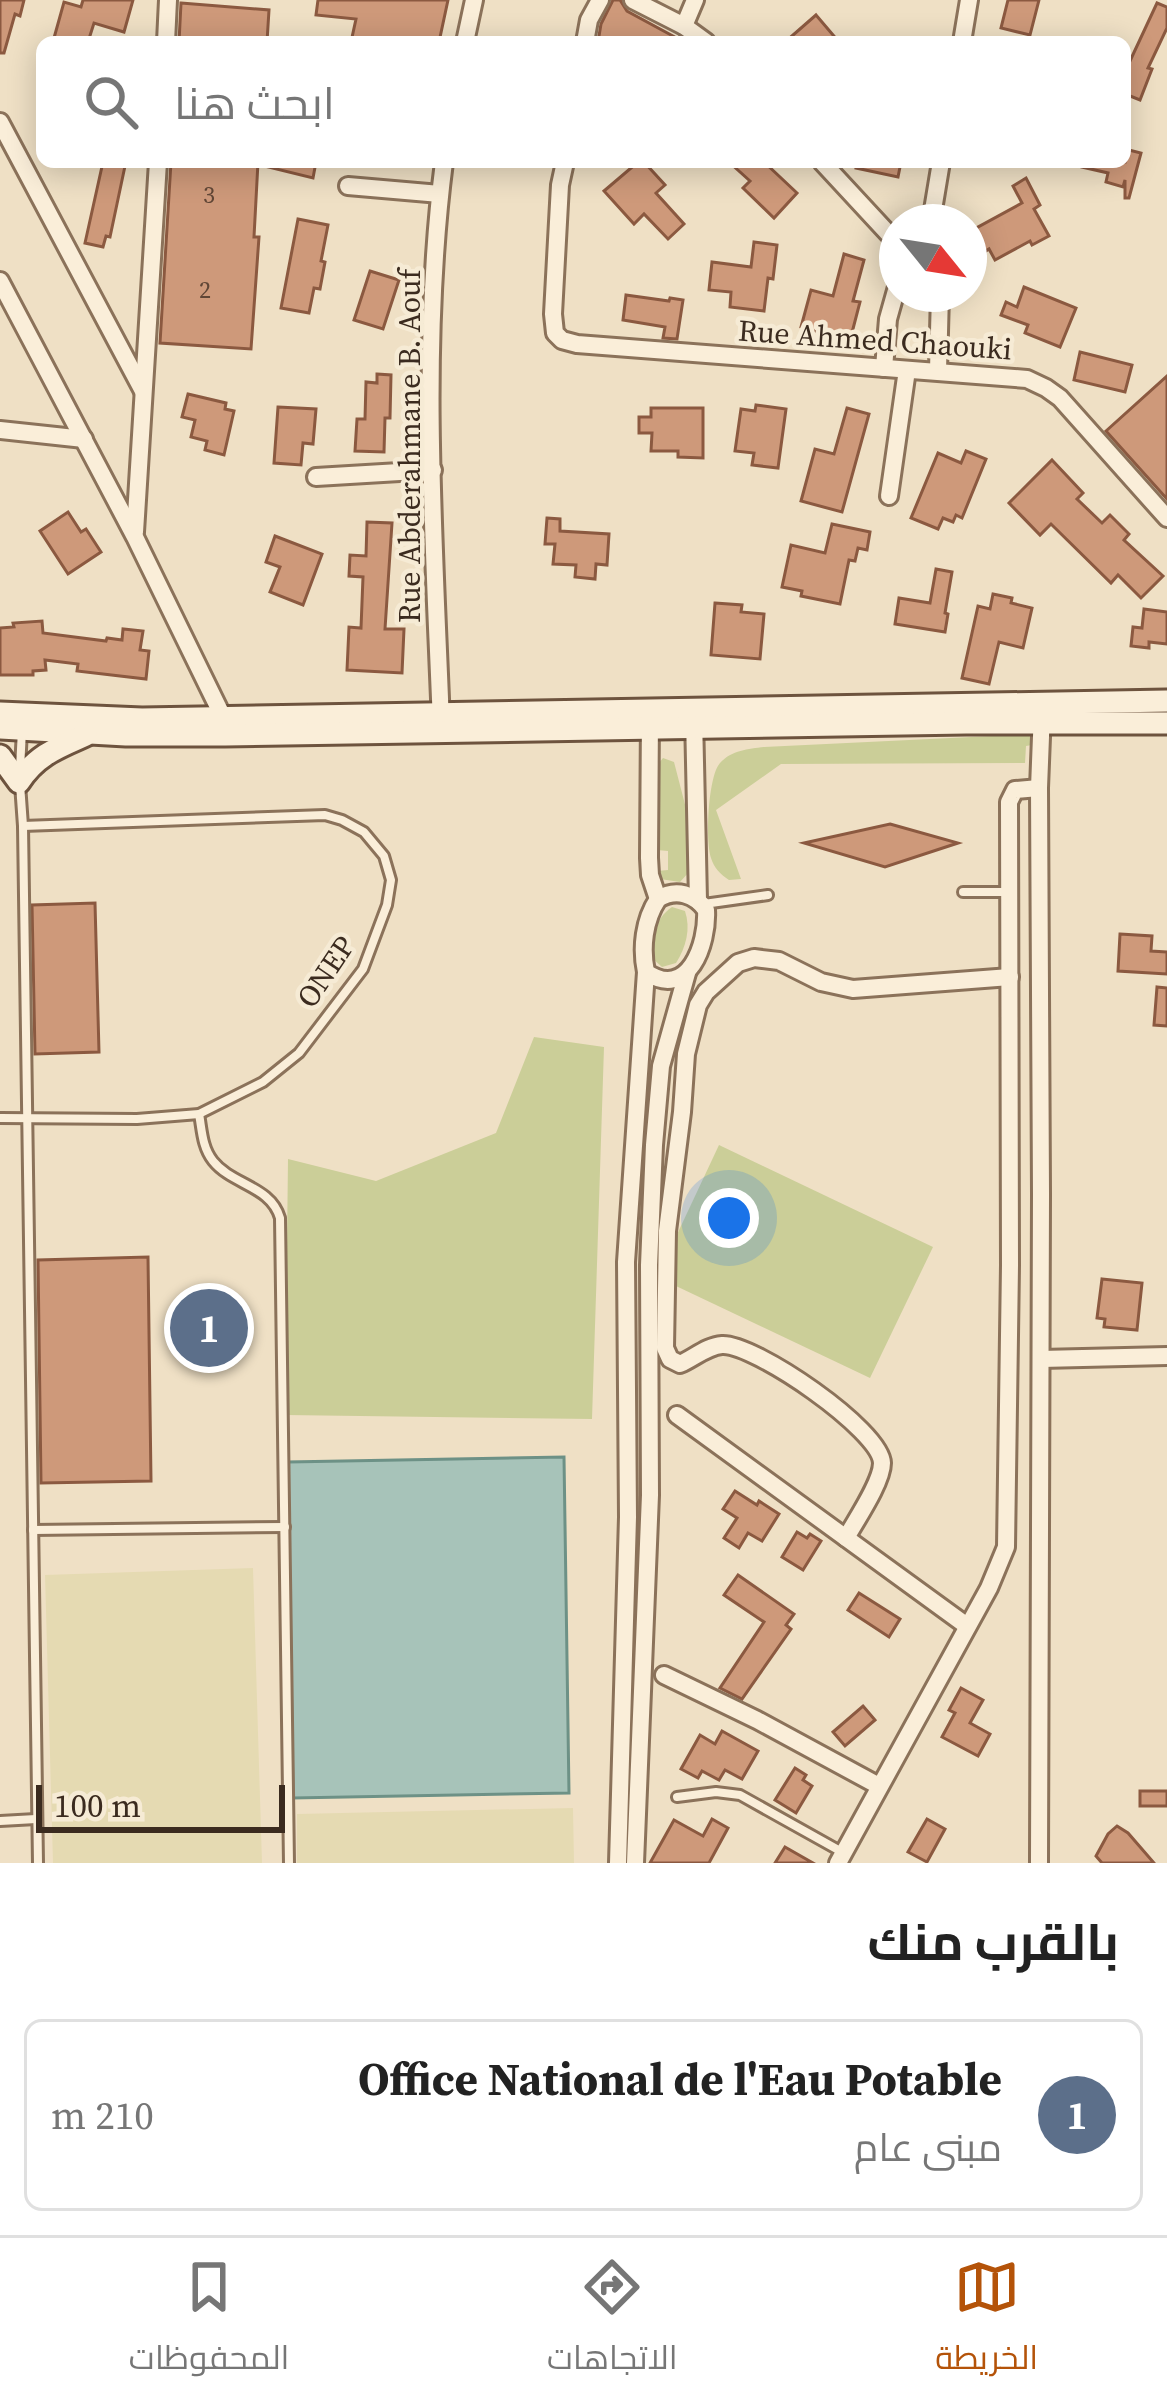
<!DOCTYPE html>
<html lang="ar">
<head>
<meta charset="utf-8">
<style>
  :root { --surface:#fff; --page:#f2f2f2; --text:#222; --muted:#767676; --line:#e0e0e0; --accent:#b45309 }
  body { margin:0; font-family:"Source Serif 4",Cairo,serif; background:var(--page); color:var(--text); direction:rtl }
  .compass { position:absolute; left:879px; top:204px; width:108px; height:108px; border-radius:50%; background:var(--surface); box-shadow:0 6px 30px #0003; rotate:120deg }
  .scale { position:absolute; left:36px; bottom:30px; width:249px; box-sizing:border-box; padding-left:12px; border:6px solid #3b2b1f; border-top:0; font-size:33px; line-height:42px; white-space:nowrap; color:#3b2b1f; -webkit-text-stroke:9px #f6ebd5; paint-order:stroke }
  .you { position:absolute; left:729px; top:1218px; width:42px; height:42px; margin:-30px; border:9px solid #fff; border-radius:50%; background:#1a73e8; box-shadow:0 0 0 18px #1a73e833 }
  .badge { display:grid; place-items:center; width:78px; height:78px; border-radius:50%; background:var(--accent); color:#fff; font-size:39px; font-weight:700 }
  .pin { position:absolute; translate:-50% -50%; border:6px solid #fff; box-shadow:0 3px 12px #0006 }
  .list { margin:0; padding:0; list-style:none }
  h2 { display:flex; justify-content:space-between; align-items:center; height:156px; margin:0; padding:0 48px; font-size:51px }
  h2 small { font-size:39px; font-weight:400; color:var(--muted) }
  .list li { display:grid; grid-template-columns:78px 1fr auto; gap:36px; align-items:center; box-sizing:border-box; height:192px; margin:0 24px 24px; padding:0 24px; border:3px solid var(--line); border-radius:18px }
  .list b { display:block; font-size:45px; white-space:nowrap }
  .list p { margin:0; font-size:39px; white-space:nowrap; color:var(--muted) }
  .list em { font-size:39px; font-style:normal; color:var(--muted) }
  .icon { flex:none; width:66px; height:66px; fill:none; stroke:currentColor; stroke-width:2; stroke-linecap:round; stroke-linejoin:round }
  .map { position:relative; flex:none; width:1167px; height:1863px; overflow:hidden; direction:ltr }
  .search { position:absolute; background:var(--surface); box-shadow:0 6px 30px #0003; left:36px; right:36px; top:36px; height:132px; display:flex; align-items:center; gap:30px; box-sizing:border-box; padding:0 42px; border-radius:18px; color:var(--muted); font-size:45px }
  .sheet { height:372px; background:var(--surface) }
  nav { display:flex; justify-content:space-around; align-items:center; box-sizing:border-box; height:168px; border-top:3px solid var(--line); background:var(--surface); font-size:33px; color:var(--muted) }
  nav a { display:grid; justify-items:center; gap:6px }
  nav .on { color:var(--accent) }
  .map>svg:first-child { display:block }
</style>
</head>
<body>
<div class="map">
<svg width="1167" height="1863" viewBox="0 0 1167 1863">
  <rect width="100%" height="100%" fill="#efe0c5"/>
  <g fill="#e5dab2">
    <path d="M253 1568 262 1863H53L45 1575Z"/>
    <path d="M573 1808 574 1863H297V1814Z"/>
  </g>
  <g fill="#cbce98">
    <path d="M1032 734V745L1026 746 1025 763 781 764 716 810 741 879 729 880C720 874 714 868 711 858 705 841 708 776 720 763 732 750 748 749 764 747Z"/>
    <path d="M663 758 674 762 689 820V872L680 882 660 879 657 871 668 870V851L657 850 659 763Z"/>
    <path d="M672 907 685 911C691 929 686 947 676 963L662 967 651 957C651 936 655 919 672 907Z"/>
    <path d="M534 1037 604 1047 592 1419 285 1415 288 1159 376 1181 496 1133Z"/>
    <path d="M719 1145 933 1247 870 1378 657 1277Z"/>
  </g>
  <path fill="#a7c3b9" stroke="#6d9186" stroke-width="3" d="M564 1457 569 1793 293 1798 288 1462Z"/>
  <g fill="#ce997a" stroke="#8b5940" stroke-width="3">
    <path d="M0 0H24L20 16 15 14 4 53H0Z"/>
    <path d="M83 0H133L124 32 94 23 88 42H70L54 38 64 2 81 7Z"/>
    <path d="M318 0H448L439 42H351L356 19 316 15Z"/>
    <path d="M613 0H620L627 11 684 42H598L601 24Z"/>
    <path d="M1008 0H1039L1030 35 1001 28Z"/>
    <path d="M181 3 269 10 267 42H179Z"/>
    <path d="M1157 3 1167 7V28L1148 68 1152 69 1140 100 1125 94V59L1130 61Z"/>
    <path d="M816 15 839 42H785Z"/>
    <path d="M1125 149 1141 153 1129 198H1125V180L1123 187 1106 182 1108 173 1082 167 1083 162H1125Z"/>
    <path d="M103 162 125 166 110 237 106 236 103 247 85 243Z"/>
    <path d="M171 162H258L254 237H259L251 349 160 343Z"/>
    <path d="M269 162H316L313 178 268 167Z"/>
    <path d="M638 162H644L665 185 656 193 684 224 668 239 644 214 634 224 604 191Z"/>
    <path d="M729 162H764L797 193 774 218 743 188 750 181Z"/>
    <path d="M857 162H901L898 177 856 168Z"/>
    <path d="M1026 178 1040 205 1034 209 1049 236 1032 245 1030 241 995 260 989 249 978 256 969 239V232L1022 203 1013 186Z"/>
    <path d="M298 219 328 225 321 261 325 262 320 289 314 288 309 313 281 308Z"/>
    <path d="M754 242 777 245 773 279 768 278 764 311 730 307 731 292 709 290 712 262 751 267Z"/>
    <path d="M844 254 864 260 853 301 860 302 848 348 832 343 834 336 801 327 811 290 833 296Z"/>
    <path d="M370 271 399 280 383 329 354 320Z"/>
    <path d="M1024 287 1076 308 1060 347 1025 333 1028 325 1001 315 1006 302 1017 307Z"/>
    <path d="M626 295 669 301 670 298 683 300 677 339 663 338 665 327 623 320Z"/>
    <path d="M1080 352 1132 365 1125 392 1074 380Z"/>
    <path d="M377 374 391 375 390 418H385L384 452 355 451 357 419H365L366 382 377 383Z"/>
    <path d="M1167 376V499L1106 431Z"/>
    <path d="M188 394 226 403 225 409 234 411 224 455 205 450 207 441 191 437 195 420 182 417Z"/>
    <path d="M756 405 786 409 778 468 752 465 754 453 735 451 741 409 755 411Z"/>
    <path d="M278 407 316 409 313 444 303 443 301 465 274 463Z"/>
    <path d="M651 408H703V458L678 457V451H651L652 433H639V417H651Z"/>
    <path d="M847 408 869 414 842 512 801 501 815 449 834 454Z"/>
    <path d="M966 451 986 459 962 518 956 515 953 522 943 518 938 529 911 518 938 453 961 463Z"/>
    <path d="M1052 460 1083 493 1077 499 1102 523 1110 515 1129 534 1124 540 1163 576 1141 598 1118 575 1111 583 1051 524 1040 535 1009 503Z"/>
    <path d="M68 512 81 532 86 529 101 552 68 574 40 531Z"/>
    <path d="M547 518 560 519V531L609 534 607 565 596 564 595 579 575 577 576 565 553 564 555 544H545Z"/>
    <path d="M367 522 392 523 385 629H404L402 673 347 670 349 627 361 628 363 577 349 576 350 555 366 556Z"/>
    <path d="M832 524 870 532 867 550 858 548 855 561 849 560 840 604 801 596 802 591 782 587 791 545 825 553Z"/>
    <path d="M275 536 322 554 303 605 270 592 280 567 266 562Z"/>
    <path d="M936 569 952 572 945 613 948 614 945 632 895 624 899 598 930 603Z"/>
    <path d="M993 594 1012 598 1011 603 1032 608 1023 648 999 642 989 684 962 678 978 606 990 609Z"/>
    <path d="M715 603 742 605 741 612 764 614 760 659 711 655Z"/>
    <path d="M1144 609 1167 612V644L1149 642V648L1131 646 1133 627 1142 628Z"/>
    <path d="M42 621 43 633 106 641 107 638 122 640 123 629 143 631 140 650 149 651 146 679 77 671 78 664 45 660 46 670 33 671V675H0V628L14 627 13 623Z"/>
    <path d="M890 824 958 843 885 867 804 843Z"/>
    <path d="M95 903 99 1052 35 1054 32 905Z"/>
    <path d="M1120 934 1152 936 1151 951 1167 952V974L1118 971Z"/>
    <path d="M1157 987 1167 988V1026L1154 1025Z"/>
    <path d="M148 1257 151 1481 41 1483 38 1260Z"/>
    <path d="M1102 1279 1142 1283 1137 1330 1104 1327 1105 1319 1097 1318Z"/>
    <path d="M735 1491 757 1505 759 1501 779 1514 762 1541 748 1533 739 1548 724 1538 737 1518 723 1509Z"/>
    <path d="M797 1532 807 1538 810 1534 821 1541 803 1570 782 1557Z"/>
    <path d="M738 1575 794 1614 786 1625 791 1629 742 1699 720 1688 764 1622 724 1595Z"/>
    <path d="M859 1593 900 1619 889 1637 848 1610Z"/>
    <path d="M961 1688 983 1700 970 1723 990 1734 978 1756 942 1737 955 1713 949 1710Z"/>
    <path d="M863 1706 875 1720 845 1746 833 1732Z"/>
    <path d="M722 1731 758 1751 742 1779 725 1770 719 1780 702 1771 698 1778 681 1769 700 1735 715 1744Z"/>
    <path d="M795 1768 806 1775 803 1780 812 1786 796 1813 775 1800Z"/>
    <rect x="1140" y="1791" width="27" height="15"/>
    <path d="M712 1819 728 1828 709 1863H650L674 1820 703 1836Z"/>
    <path d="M927 1819 945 1829 927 1862 908 1852Z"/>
    <path d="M1117 1826 1128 1833 1154 1863H1102L1096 1856 1108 1834Z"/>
    <path d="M785 1847 813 1863H775Z"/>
  </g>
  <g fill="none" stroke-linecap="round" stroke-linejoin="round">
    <g stroke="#8b725a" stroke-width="14">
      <g id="lane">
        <path d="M20 769 22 730"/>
        <path d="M20 784 23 826 38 1863"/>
        <path d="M963 892H1009"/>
        <path d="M704 904 768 895"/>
        <path d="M199 1114C202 1130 202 1147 213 1161 232 1185 271 1186 280 1218L289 1863"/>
        <path d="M0 1118 137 1119 199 1114 263 1082 299 1053 363 969 387 905 391 880 384 856 364 832 342 820 325 815 23 826"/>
        <path d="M33 1530 285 1527"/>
        <path d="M677 1797 716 1792 740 1795 842 1852"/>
        <path d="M0 1821 36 1819"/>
      </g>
    </g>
    <g stroke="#8b725a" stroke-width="22">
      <g id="street">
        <path d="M633 0 684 26 706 42"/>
        <path d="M684 26 695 0"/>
        <path d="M166 42 168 0"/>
        <path d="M465 42 474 0"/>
        <path d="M585 42 589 20 600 0"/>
        <path d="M962 42 969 0"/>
        <path d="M0 122 143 391"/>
        <path d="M565 162 560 185 553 314 555 333 562 340 577 344 1027 379 1046 388 1060 398 1167 518"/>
        <path d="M822 162 897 243"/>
        <path d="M348 186 440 194"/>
        <path d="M931 222 941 162"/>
        <path d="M0 281 135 537 223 717 224 728"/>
        <path d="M884 368 888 319 897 287"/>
        <path d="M938 370 940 294"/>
        <path d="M0 430 84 439"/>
        <path d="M316 477 433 470"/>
        <path d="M889 496 907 370"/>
        <path d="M135 532 158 162"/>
        <path d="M650 716 649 858 650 875 658 899"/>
        <path d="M694 716 698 901"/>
        <path d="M441 724C434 538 420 348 444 162"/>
        <path d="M1041 1359 1167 1356"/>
        <path d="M677 1415 967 1626"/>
        <path d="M846 1538C856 1520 882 1482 882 1463 881 1430 754 1343 722 1345 707 1346 694 1358 680 1364L670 1359 665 1348 667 1231 682 1112 686 1054 698 1005 706 992 738 963 754 958 779 961 821 982 853 989 1010 977"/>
        <path d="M664 1675 757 1720 879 1786"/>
        <path d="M618 1863 628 1517 626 1262 646 972C641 948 644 920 658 899 676 888 695 894 706 910 708 944 688 1001 646 972"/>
        <path d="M635 1863 650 1495 649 1265 654 1145 661 1066 687 973"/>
        <path d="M838 1863 989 1588 1006 1547 1010 1265 1009 802 1015 790 1039 788"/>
        <path d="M1039 1863 1041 1194 1039 788 1042 711"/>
      </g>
    </g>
    <g stroke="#6d533e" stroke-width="27">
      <g id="secondary">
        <path d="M0 713 142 719 1167 701"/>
        <path d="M0 728 126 735H225L966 723H1167"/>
        <path d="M0 756 19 782C36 755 59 747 86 735"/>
      </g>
    </g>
    <use href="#lane" stroke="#faeed9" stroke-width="8"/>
    <use href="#street" stroke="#faeed9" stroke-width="16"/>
    <use href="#secondary" stroke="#faeed9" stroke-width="21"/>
  </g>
  <g text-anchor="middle" stroke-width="9" stroke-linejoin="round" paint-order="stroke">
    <g font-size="24" fill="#604636">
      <text x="209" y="203">3</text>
      <text x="205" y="298">2</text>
    </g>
    <g font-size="30" fill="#3b2b1f" stroke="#f6ebd5">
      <text transform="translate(875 340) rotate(4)" y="10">Rue Ahmed Chaouki</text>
      <text transform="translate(410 446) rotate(-90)" y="10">Rue Abderahmane B. Aouf</text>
      <text transform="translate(326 972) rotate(-56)" y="10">ONEP</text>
    </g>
  </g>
</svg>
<svg class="compass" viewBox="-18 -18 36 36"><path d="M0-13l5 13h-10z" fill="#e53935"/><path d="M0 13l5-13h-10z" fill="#767676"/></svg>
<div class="scale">100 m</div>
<div class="you"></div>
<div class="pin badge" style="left:209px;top:1328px;background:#5c6f8a">1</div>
<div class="search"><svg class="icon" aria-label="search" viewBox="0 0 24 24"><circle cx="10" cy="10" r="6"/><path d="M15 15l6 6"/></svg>ابحث هنا</div>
</div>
<section class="sheet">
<h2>بالقرب منك<small></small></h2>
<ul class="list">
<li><span class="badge" style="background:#5c6f8a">1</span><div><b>Office National de l'Eau Potable</b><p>مبنى عام</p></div><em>210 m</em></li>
</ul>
</section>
<nav>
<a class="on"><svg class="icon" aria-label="map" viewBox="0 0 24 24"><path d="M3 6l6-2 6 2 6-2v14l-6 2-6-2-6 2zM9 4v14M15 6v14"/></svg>الخريطة</a>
<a><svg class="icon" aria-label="directions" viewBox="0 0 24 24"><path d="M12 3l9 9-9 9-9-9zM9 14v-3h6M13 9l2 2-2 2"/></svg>الاتجاهات</a>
<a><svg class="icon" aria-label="saved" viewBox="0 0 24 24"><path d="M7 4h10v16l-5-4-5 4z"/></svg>المحفوظات</a>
</nav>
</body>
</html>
